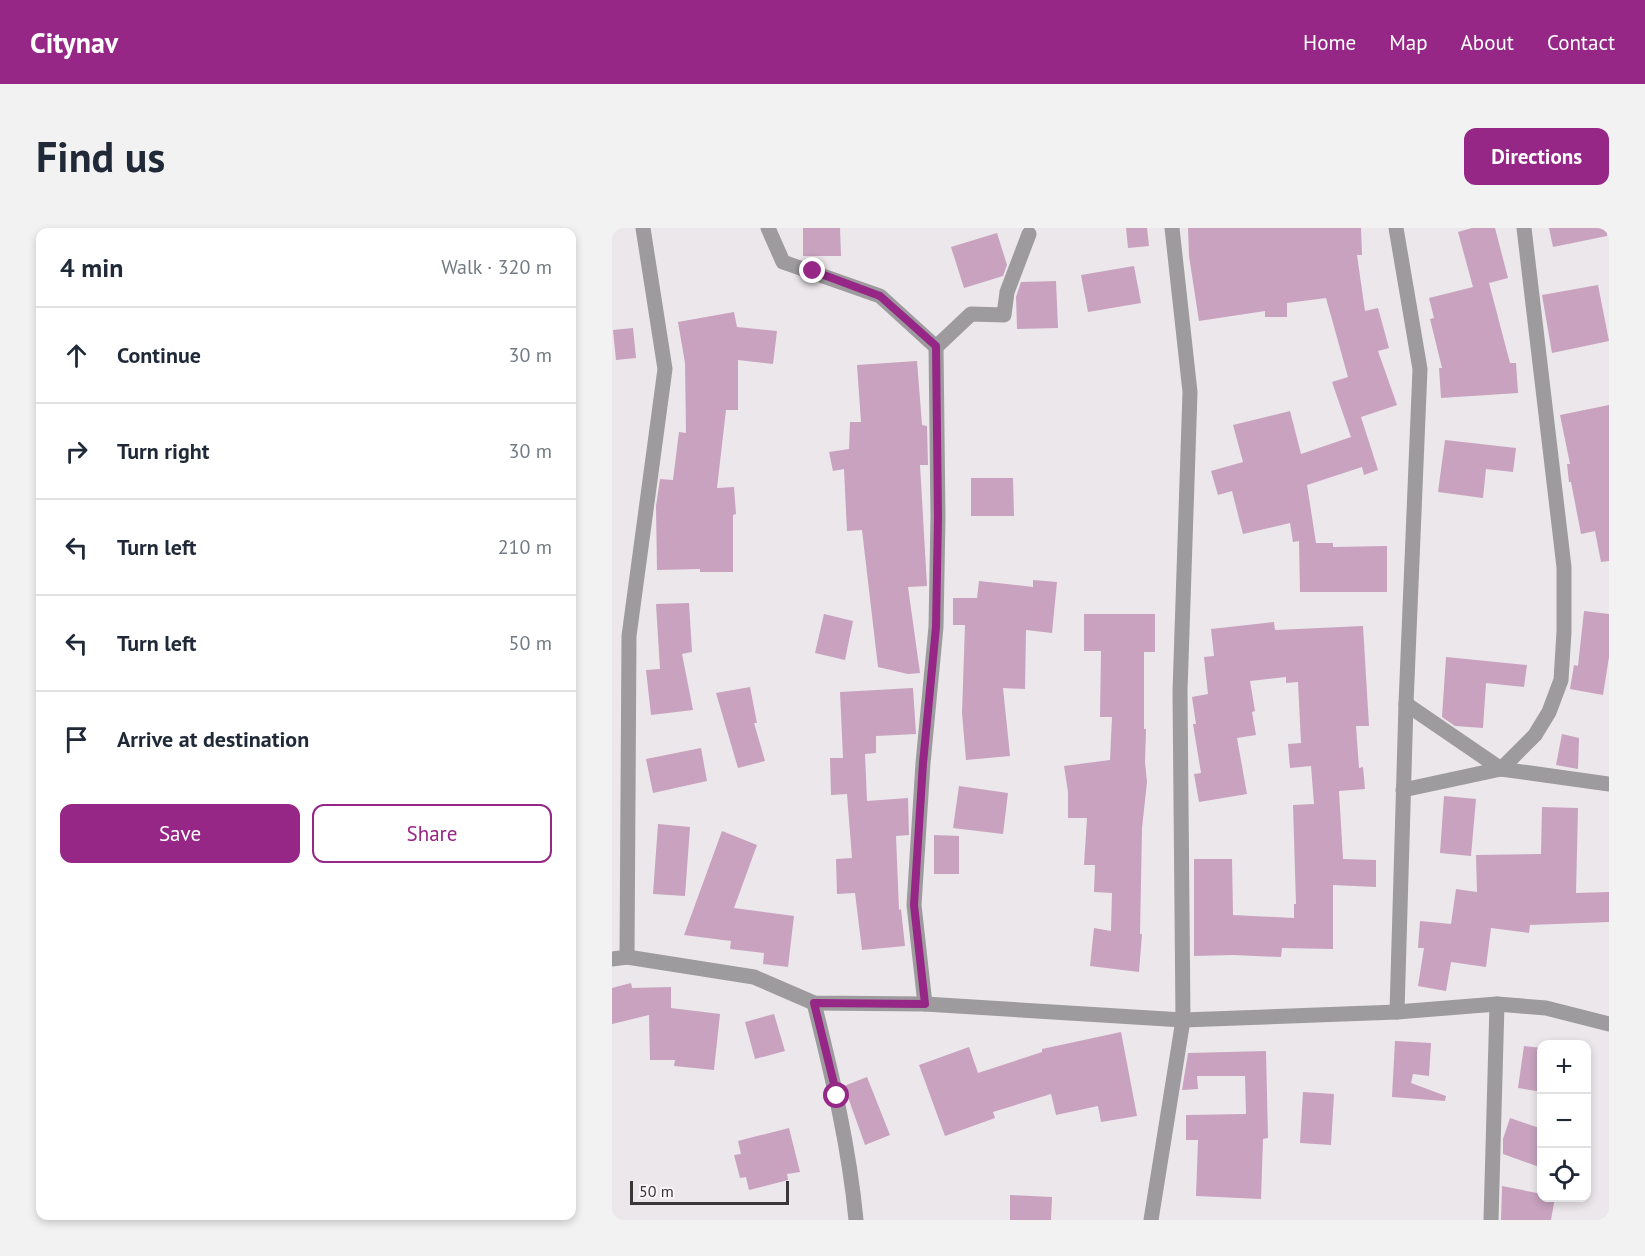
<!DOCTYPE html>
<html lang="en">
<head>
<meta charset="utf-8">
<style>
  :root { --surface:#fff; --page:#f2f2f3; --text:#1f2937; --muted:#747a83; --line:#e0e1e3; --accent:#962787 }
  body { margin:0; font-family:"PT Sans",sans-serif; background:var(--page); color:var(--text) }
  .controls { position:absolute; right:18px; bottom:18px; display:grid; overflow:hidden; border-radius:12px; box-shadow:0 3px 9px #0003 }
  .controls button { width:54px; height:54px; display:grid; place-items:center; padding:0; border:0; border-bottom:2px solid var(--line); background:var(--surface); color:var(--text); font:30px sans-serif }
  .scale { position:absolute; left:18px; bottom:15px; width:159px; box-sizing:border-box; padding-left:6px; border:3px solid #383637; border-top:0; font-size:16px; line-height:21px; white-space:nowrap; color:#383637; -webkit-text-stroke:4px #f9f4f8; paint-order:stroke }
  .stop { position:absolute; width:18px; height:18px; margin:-14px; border:4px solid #962787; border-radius:50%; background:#fff }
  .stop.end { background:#962787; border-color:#fff; box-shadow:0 2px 6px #0008 }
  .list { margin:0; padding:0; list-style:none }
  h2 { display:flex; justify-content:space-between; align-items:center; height:78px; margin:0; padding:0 24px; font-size:26px }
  h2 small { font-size:20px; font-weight:400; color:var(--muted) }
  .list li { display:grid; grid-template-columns:39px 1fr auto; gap:18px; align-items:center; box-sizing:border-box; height:96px; padding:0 24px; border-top:2px solid var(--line) }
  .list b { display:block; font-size:22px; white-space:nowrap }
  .list em { font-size:20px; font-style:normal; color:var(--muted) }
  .actions { display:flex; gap:12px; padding:18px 24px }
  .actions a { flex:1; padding:14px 0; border:2px solid var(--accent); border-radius:12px; text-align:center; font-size:21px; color:var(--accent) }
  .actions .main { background:var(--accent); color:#fff }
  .icon { flex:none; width:33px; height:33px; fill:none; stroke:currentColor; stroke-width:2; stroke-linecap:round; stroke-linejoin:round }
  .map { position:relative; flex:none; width:997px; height:992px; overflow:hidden; border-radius:12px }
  header { display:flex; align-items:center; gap:36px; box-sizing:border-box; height:84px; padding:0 30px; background:var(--accent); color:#fff }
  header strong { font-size:28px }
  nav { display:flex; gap:33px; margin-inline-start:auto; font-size:21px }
  .intro { display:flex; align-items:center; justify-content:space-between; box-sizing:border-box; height:144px; padding:0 36px }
  h1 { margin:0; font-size:42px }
  .button { padding:15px 27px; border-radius:12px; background:var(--accent); color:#fff; font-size:21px; font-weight:700 }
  main { display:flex; gap:36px; padding:0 36px }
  aside { flex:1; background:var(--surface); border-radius:12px; box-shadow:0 3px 9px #0003 }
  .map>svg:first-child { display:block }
</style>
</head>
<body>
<header>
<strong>Citynav</strong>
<nav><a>Home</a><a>Map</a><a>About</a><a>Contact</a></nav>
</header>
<div class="intro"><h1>Find us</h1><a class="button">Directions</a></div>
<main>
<aside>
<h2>4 min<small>Walk · 320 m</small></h2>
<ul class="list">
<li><svg class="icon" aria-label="ahead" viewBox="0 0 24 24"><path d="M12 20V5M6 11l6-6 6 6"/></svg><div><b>Continue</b></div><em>30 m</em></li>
<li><svg class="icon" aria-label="right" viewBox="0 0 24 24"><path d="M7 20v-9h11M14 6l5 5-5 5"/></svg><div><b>Turn right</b></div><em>30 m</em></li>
<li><svg class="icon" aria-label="left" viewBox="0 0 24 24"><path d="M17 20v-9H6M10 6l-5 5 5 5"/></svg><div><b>Turn left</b></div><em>210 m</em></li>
<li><svg class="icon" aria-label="left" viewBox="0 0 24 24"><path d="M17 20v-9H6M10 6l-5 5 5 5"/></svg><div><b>Turn left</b></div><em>50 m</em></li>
<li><svg class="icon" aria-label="arrive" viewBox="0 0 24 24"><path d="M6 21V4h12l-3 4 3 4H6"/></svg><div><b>Arrive at destination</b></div></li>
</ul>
<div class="actions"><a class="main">Save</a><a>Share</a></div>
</aside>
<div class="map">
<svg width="997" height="992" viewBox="0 0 997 992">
  <rect width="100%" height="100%" fill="#ece7eb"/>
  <g fill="#c8a2bf">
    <path d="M191 0H228L229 28H191Z"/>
    <path d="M514 0H535L537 18 516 20Z"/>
    <path d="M576 0H749L750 27H745L753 83 766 80 777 120 766 123 785 177 749 189 766 242 752 247 750 239 695 257 704 315H721V319L775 318V364H688L687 313 681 314 678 295 631 306 620 263 606 267 599 243 631 234 621 197 678 183 689 226 739 209 720 154 736 149 714 70 675 75V89H653V83L587 93 577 28Z"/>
    <path d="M860 0H883L896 50 877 55 898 135H904L906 165 829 170 827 140H830L818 91 822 90 817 70 861 59 846 4Z"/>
    <path d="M937 0H995V8L941 19Z"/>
    <path d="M385 5 395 37 391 48 352 60 339 19Z"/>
    <path d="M522 38 529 75 476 84 469 47Z"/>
    <path d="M444 53 446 100 405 101 404 69 409 54Z"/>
    <path d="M986 57 997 113 940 125 930 67Z"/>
    <path d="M122 84 125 99 165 103 161 136 126 132V182H114L105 260 122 259 124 286 121 287V344H88V341L45 342 44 278 48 251 61 252 67 204 74 205 73 135 66 94Z"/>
    <path d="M21 100 24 130 4 132 1 102Z"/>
    <path d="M305 133 310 197 315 198 316 237H308L315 358 296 359 308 445 296 446 266 439 250 302 235 303 232 241 221 243 217 224 237 221 238 194H249L245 137Z"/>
    <path d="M997 177V333L989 334 983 303 969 306 959 254H957L955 236H958L948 187Z"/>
    <path d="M833 212 904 220 901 244 874 241 871 270 826 264Z"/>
    <path d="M359 250H401L402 288H359Z"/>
    <path d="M421 352 445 354 440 405 414 402 413 461 391 460 398 528 354 532 350 485 353 397H341V370H365L367 353 421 359Z"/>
    <path d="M77 375 80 424 70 426 81 482 39 487 34 442 48 441 44 376Z"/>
    <path d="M972 383 997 386V429L991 467 958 461 962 437 966 438Z"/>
    <path d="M212 386 241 393 233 432 203 425Z"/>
    <path d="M472 386H543V424H532V501H534L533 534 535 554 530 600 528 706H530L527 744 478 738 482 700 499 703 500 665 482 664 483 637H472L475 590H456V564L452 538 498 532 500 489H488L489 423H472Z"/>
    <path d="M662 394 663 402 751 398 757 498H744L747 540 751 539 753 561 727 563 731 631 764 632V659L721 657V721L670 720 669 729 621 727 582 728V631H620L621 687 682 690V676H684L681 577 702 576 699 538 678 540 676 516 689 515 686 454 674 455V449L638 453 643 483 640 484 644 507 625 510 635 566 587 574 582 546 589 545 581 496H584L580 469 596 466 592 429 602 428 599 401Z"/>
    <path d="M834 429 915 437 912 459 874 455 871 500 843 498 830 489Z"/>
    <path d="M138 459 145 495H142L153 533 126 540 104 465Z"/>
    <path d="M301 460 304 506 264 508V525L253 526 255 573 296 570 297 607 284 608 287 682 289 681 293 718 250 722 243 665 225 666 224 631 240 630 235 566 219 567 218 530H231L228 464Z"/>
    <path d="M950 506 967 510 966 541 944 537Z"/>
    <path d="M89 520 95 553 41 565 34 531Z"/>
    <path d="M347 558 396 565 391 606 341 600Z"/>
    <path d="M832 568 864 571 859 628 828 625Z"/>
    <path d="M930 579 966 580 964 665 997 664V694L918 697 917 705 879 700 874 739 839 734 834 763 806 758 812 720H806L808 693 839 696 844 661 865 664 864 627 929 626Z"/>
    <path d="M46 596 78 599 73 668 41 666Z"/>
    <path d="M110 603 145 617 122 680 182 688 176 739 151 736 152 725 118 721 119 713 72 707Z"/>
    <path d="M322 607 347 608V646H322Z"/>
    <path d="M19 755 20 760 59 759V780L108 786 102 842 62 838 63 832H38L37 787 0 796V760Z"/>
    <path d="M162 786 173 823 143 831 133 794Z"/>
    <path d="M509 804 525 888 489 894 486 878 444 887 439 866 381 884 383 890 333 908 307 837 357 819 366 845 430 824V821Z"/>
    <path d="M783 813 819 815 817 848 801 846 799 855 834 868 833 873 780 869Z"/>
    <path d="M912 818 930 820V864L906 860Z"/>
    <path d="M654 823 656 910 651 911 649 971 584 968 586 912H574V887L634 886 633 848H585L586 861 570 862 576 825Z"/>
    <path d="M255 849 278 907 253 917 232 858Z"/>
    <path d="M691 864 722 866 719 917 688 915Z"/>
    <path d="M898 890 930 901V940L891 926V911Z"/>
    <path d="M177 900 188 944 175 946 176 952 137 962 134 949 128 950 122 927 129 926 126 913Z"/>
    <path d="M890 958 930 966V969H943L939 992H889Z"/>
    <path d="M398 967 440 969 439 992H398Z"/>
  </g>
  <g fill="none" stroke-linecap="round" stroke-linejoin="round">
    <g stroke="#9d9b9d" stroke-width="15">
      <path d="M156 0 171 34 268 68 324 119"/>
      <path d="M784 0 808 141 794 476 785 784"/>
      <path d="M794 476 889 541 923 507 937 484 949 452 952 404V339L912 0"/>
      <path d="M791 562 889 541 997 556"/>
      <path d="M15 729 17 408 53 141 31 0"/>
      <path d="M0 731 15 729 142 749 202 775 313 776 571 792 785 784 885 776 934 780 997 796"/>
      <path d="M202 775C220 847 237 918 244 992"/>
      <path d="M313 776 302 677 311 535 324 399 326 289 324 119 359 86 392 87 395 64 417 6"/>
      <path d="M539 992 571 792 568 463 578 164 560 0"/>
      <path d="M879 992 885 776"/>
    </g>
  </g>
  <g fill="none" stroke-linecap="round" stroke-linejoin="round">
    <path stroke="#962787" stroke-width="8" d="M201 43 268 68 324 118 326 289 324 399 311 535 302 677 313 776 202 775 225 868"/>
  </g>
</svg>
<div class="controls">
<button>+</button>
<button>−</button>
<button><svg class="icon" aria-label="locate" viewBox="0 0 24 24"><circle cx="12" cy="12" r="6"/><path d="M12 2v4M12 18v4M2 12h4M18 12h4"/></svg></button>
</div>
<div class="scale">50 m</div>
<div class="stop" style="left:225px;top:868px"></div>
<div class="stop end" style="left:201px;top:43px"></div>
</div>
</main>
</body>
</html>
